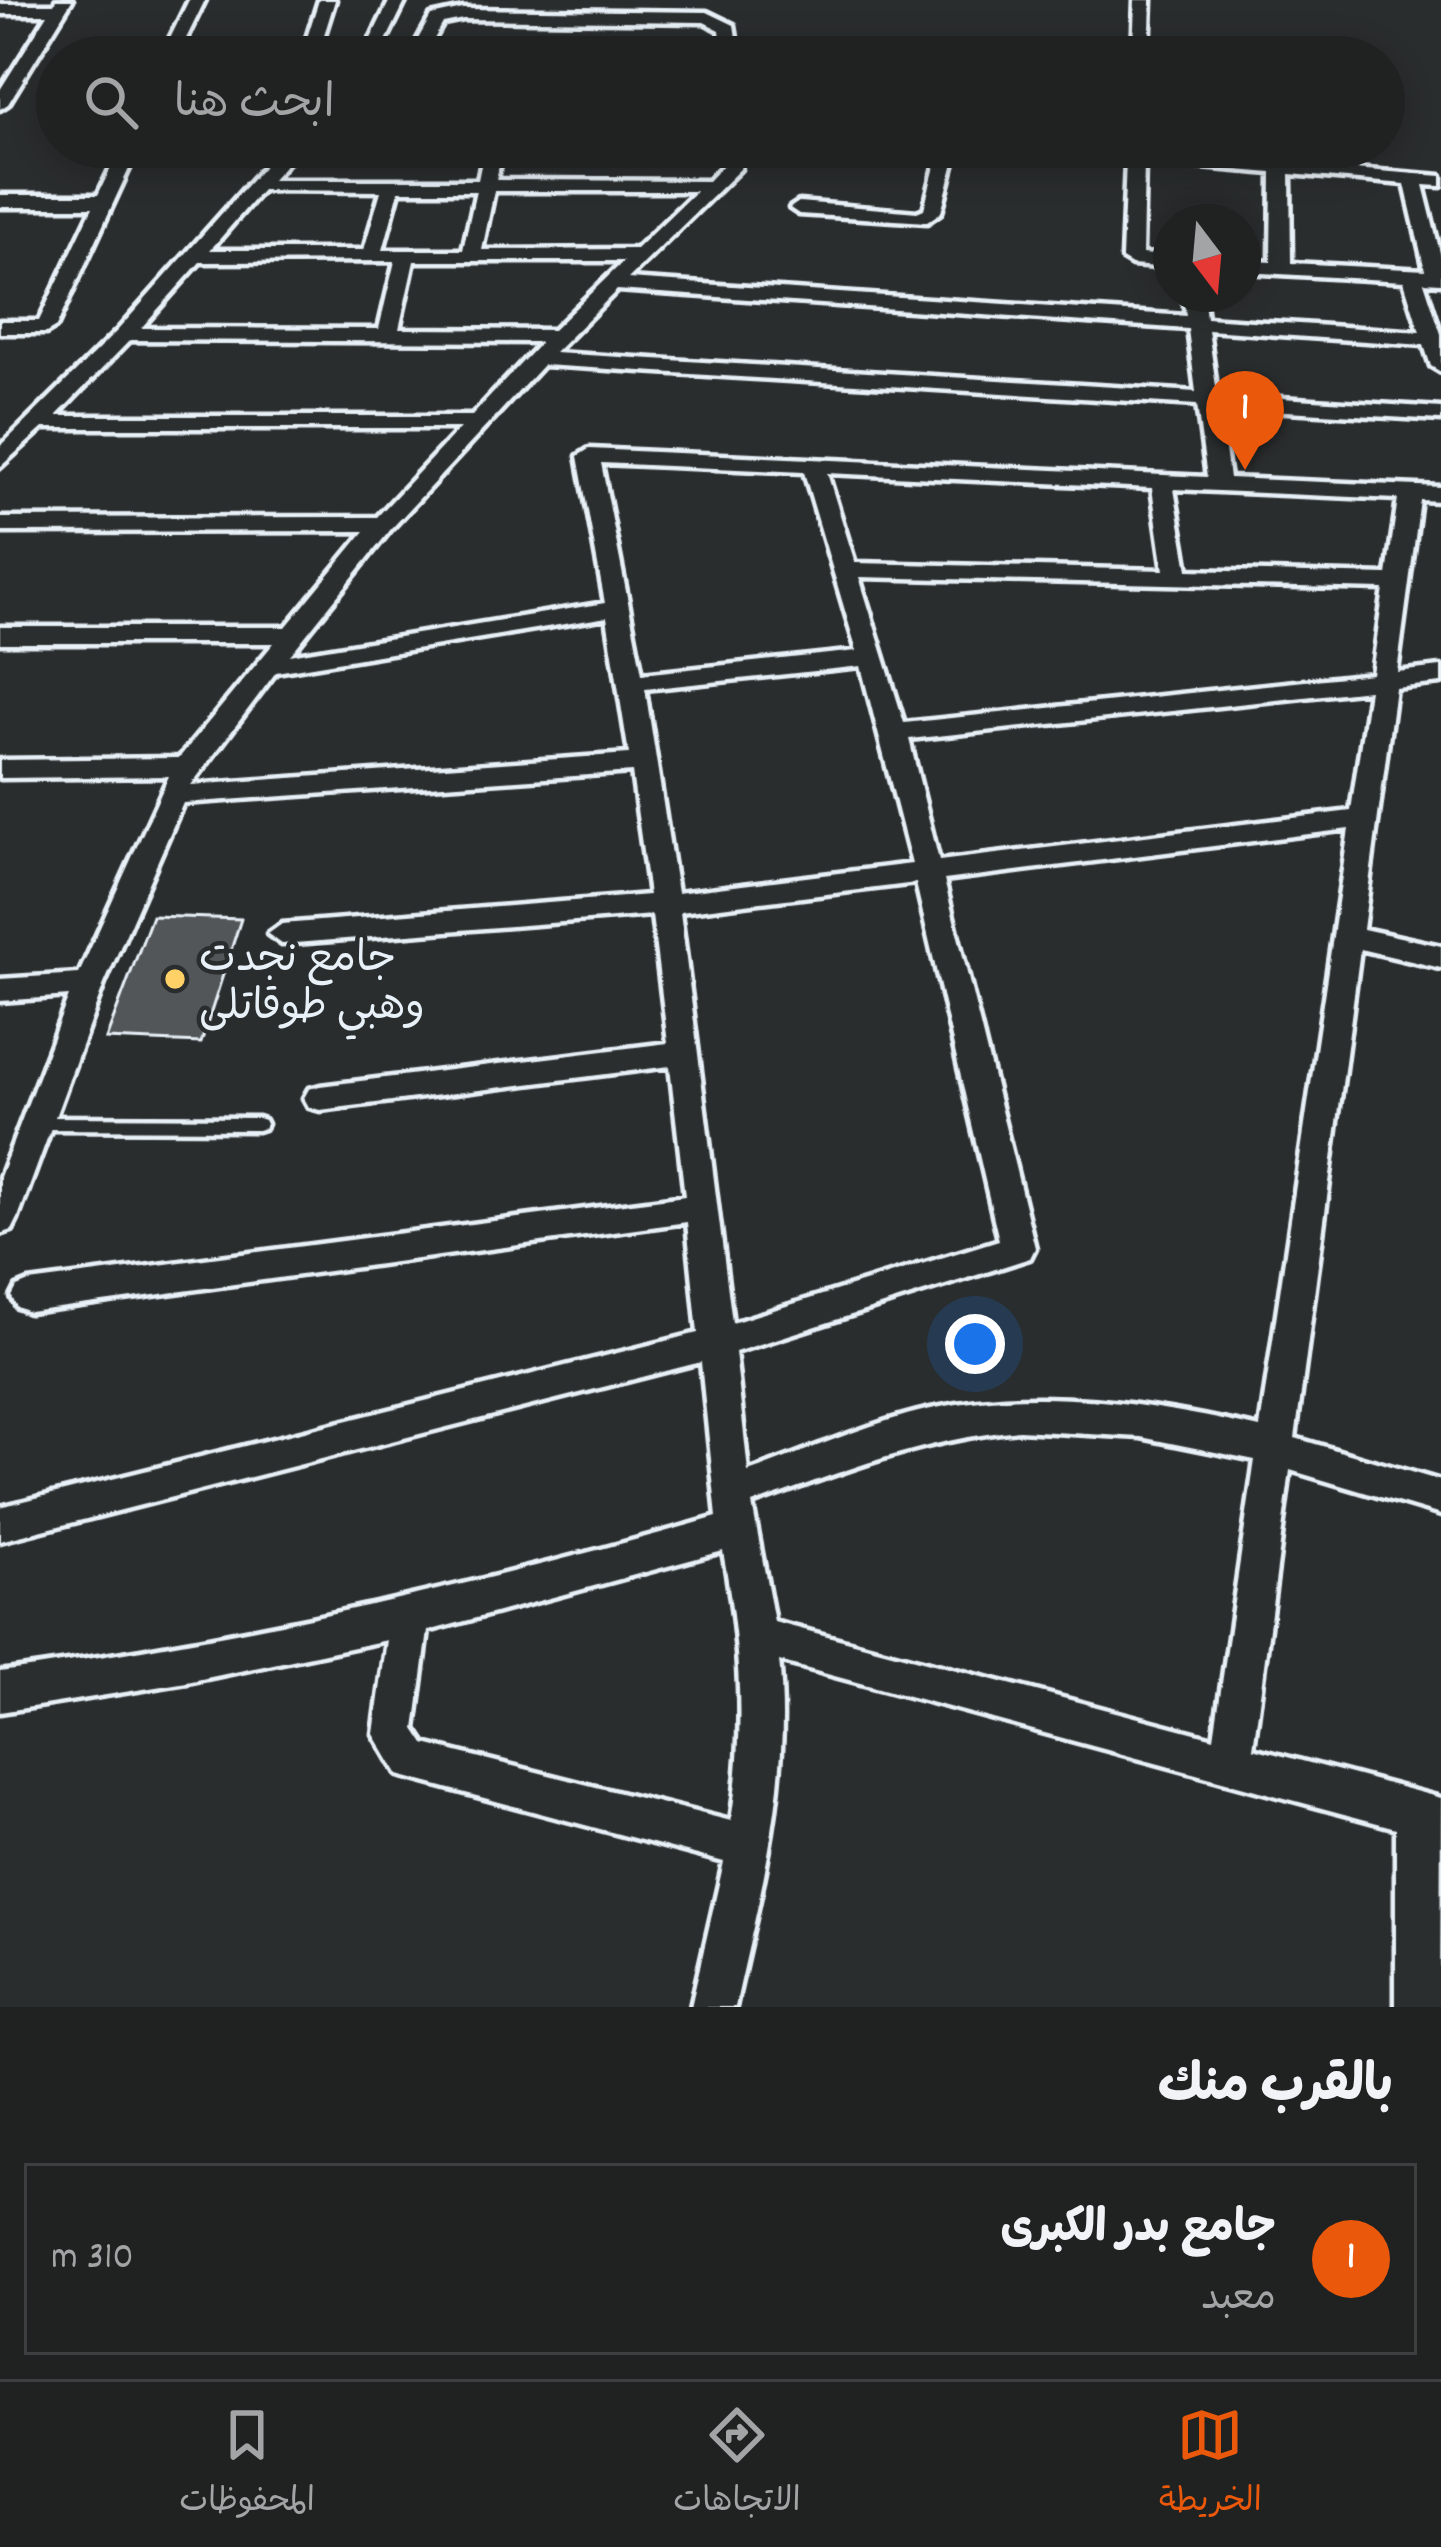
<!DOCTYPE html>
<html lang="ar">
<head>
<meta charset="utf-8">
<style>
  :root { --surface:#202222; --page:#282a2a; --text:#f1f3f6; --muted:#a2a4a5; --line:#3d3f40; --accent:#ea580c }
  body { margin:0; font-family:Dekko,"Playpen Sans Arabic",sans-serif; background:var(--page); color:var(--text); direction:rtl }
  .compass { position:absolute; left:1153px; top:204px; width:108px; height:108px; border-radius:50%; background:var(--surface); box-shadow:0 6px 30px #0003; rotate:164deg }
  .you { position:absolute; left:975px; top:1344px; width:42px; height:42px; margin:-30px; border:9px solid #fff; border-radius:50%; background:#1a73e8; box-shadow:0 0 0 18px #1a73e833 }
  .badge { display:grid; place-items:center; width:78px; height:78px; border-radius:50%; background:var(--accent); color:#fff; font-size:39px; font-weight:700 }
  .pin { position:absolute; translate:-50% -99px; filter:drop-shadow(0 3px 6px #0008) }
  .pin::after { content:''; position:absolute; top:63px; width:42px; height:36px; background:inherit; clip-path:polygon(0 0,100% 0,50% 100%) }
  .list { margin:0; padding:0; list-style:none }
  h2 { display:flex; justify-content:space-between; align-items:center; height:156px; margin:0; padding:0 48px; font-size:51px }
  h2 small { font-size:39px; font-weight:400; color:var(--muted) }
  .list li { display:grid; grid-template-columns:78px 1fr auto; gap:36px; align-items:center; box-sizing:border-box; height:192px; margin:0 24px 24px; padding:0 24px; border:3px solid var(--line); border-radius:0px }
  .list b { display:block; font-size:45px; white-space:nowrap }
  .list p { margin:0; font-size:39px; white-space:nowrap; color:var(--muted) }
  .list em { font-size:39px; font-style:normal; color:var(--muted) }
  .icon { flex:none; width:66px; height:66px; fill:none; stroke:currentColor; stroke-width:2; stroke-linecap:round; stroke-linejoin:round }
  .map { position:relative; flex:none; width:1441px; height:2007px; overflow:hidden; direction:ltr }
  .search { position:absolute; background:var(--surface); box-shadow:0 6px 30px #0003; left:36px; right:36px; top:36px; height:132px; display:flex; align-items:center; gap:30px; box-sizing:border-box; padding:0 42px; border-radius:66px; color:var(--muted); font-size:45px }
  .sheet { height:372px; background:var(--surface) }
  nav { display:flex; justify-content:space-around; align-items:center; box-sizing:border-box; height:168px; border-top:3px solid var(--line); background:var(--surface); font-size:33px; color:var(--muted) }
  nav a { display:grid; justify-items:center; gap:6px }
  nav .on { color:var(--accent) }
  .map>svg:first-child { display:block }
</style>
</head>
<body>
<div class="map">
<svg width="1441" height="2007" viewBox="0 0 1441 2007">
  <rect width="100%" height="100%" fill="#2a2d2e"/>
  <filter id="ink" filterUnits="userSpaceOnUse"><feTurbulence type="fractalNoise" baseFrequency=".00833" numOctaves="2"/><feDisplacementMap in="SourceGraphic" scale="24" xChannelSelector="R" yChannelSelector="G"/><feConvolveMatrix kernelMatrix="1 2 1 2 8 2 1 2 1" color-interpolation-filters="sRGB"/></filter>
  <g filter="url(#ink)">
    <path fill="#535759" stroke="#e8f1f8" stroke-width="3" d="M152 916 241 919 201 1043 106 1039Z"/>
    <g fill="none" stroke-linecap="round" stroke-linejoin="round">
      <g stroke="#e8f1f8" stroke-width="9">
        <path id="lane" d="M37 1117 258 1118 264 1120 266 1124 264 1128 258 1130 37 1129 31 1127 29 1123 31 1119Z"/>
      </g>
      <g stroke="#e8f1f8" stroke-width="9">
        <g id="street">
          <path d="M56 0H72L8 104 0 109V90L48 14H0V4H54Z"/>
          <path d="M189 0H205L177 57H161Z"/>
          <path d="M319 0H335L317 57H301Z"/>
          <path d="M390 0H406L378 57H362Z"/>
          <path d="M1135 0H1151L1149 57H1133Z"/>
          <path d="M463 9 707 12 734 25 739 57H723L720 30 704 22 463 19 443 23 424 57H408L431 16Z"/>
          <path d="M121 147H139L56 327 46 333H0V321H39L93 207H0V195H98Z"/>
          <path d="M281 147H300L272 180H478L485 147H503L496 180 708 181 725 163 728 147H746L740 169 628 279 1186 316 1183 294H1203L1206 318 1420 332 1404 281 1243 272V260L1271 262 1272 173 1144 162 1142 254 1171 256V268L1132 265 1122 259 1126 161 1019 152 1010 147H1144V152L1441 176V186L1423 185 1441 257V283L1424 282 1441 334V372L1431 366 1424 345 1208 330 1217 394 1441 408V420L1219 407 1229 478 1441 487V501L1420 500 1397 672 1441 667V683L1395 688 1363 929 1441 946V968L1360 949 1295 1438 1441 1481V1515L1290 1470 1253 1748 1441 1798 1440 2007H1396V1828L779 1661C792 1778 760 1894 735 2007H691L724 1862 398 1775 374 1734 387 1640 187 1682 0 1712V1672C243 1638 481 1585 717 1517L701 1362 0 1541V1507L698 1333 687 1222 29 1312 17 1307 12 1297 17 1287 29 1282 685 1196 670 1066 320 1110 309 1107 304 1098 309 1089 320 1086 668 1043 652 915 282 944 268 934 282 924 649 895 632 772 183 803 104 984 17 1220 12 1230 0 1234V1177L69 996 0 1001V979L79 974 169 776 0 778V760L179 758 274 643H0V627H286L365 531 0 532V518L377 517 460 428H43L0 467V447L118 330ZM1290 174 1405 184 1425 270 1291 263ZM262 190 381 191 364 250H210ZM399 191H476L463 250H383ZM494 191H696L636 249 482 250ZM395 261 379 329 141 328 200 262ZM414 261H624L553 330 399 329ZM617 290 1188 329 1196 392 554 353ZM130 340 541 342 472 416H56ZM543 365 1197 405 1207 477 589 449 578 456 605 603 290 655 391 529ZM601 463 804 472 857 651 642 674ZM827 473 1152 488 1164 570 855 563ZM1174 489 1398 499 1387 575 1188 570ZM859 577 1384 589 1372 674 904 723ZM607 617 629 754 191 785 276 672ZM861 666 912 864 677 893 645 689ZM1369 690 1351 811 939 861 909 739ZM1349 829 1260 1428C1153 1404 1040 1385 931 1409 868 1423 808 1451 748 1472L735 1352 1030 1258 1035 1248 944 880ZM916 883 999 1240 732 1323 680 912ZM1019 1430 1141 1437 1255 1460 1214 1738 774 1622 752 1504C842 1471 923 1439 1019 1430ZM723 1551C740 1643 746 1728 731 1821L425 1744 415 1729 428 1631Z"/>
          <path d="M940 147H958L941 212 927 222 799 214 790 208 799 202 917 212 924 209Z"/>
        </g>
      </g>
      <use href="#lane" fill="#2a2d2e" fill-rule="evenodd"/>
      <use href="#street" fill="#2a2d2e" fill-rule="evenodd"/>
    </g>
  </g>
  <circle fill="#ffd166" stroke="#2a2d2e" stroke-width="4.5" cx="175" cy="979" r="12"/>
  <g text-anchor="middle" stroke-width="9" stroke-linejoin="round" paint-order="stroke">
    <g font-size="42" fill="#e8f1f8" stroke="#2a2d2e" text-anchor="start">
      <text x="199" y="970">جامع نجدت<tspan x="199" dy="48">وهبي طوقاتلى</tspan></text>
    </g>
  </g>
</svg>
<svg class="compass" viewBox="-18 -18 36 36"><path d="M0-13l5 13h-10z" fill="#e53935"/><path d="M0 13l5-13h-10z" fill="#a2a4a5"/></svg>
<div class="you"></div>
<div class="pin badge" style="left:1245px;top:470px">1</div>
<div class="search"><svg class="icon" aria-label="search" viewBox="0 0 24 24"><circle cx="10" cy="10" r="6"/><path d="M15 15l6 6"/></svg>ابحث هنا</div>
</div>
<section class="sheet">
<h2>بالقرب منك<small></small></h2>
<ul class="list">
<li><span class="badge">1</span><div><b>جامع بدر الكبرى</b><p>معبد</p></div><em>310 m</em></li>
</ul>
</section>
<nav>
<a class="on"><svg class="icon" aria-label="map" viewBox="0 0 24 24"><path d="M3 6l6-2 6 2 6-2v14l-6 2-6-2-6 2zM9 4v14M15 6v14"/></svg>الخريطة</a>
<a><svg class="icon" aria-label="directions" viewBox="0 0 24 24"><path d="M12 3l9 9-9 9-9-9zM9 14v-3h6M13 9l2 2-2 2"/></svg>الاتجاهات</a>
<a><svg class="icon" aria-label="saved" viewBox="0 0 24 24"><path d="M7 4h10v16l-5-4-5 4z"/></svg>المحفوظات</a>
</nav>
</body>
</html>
